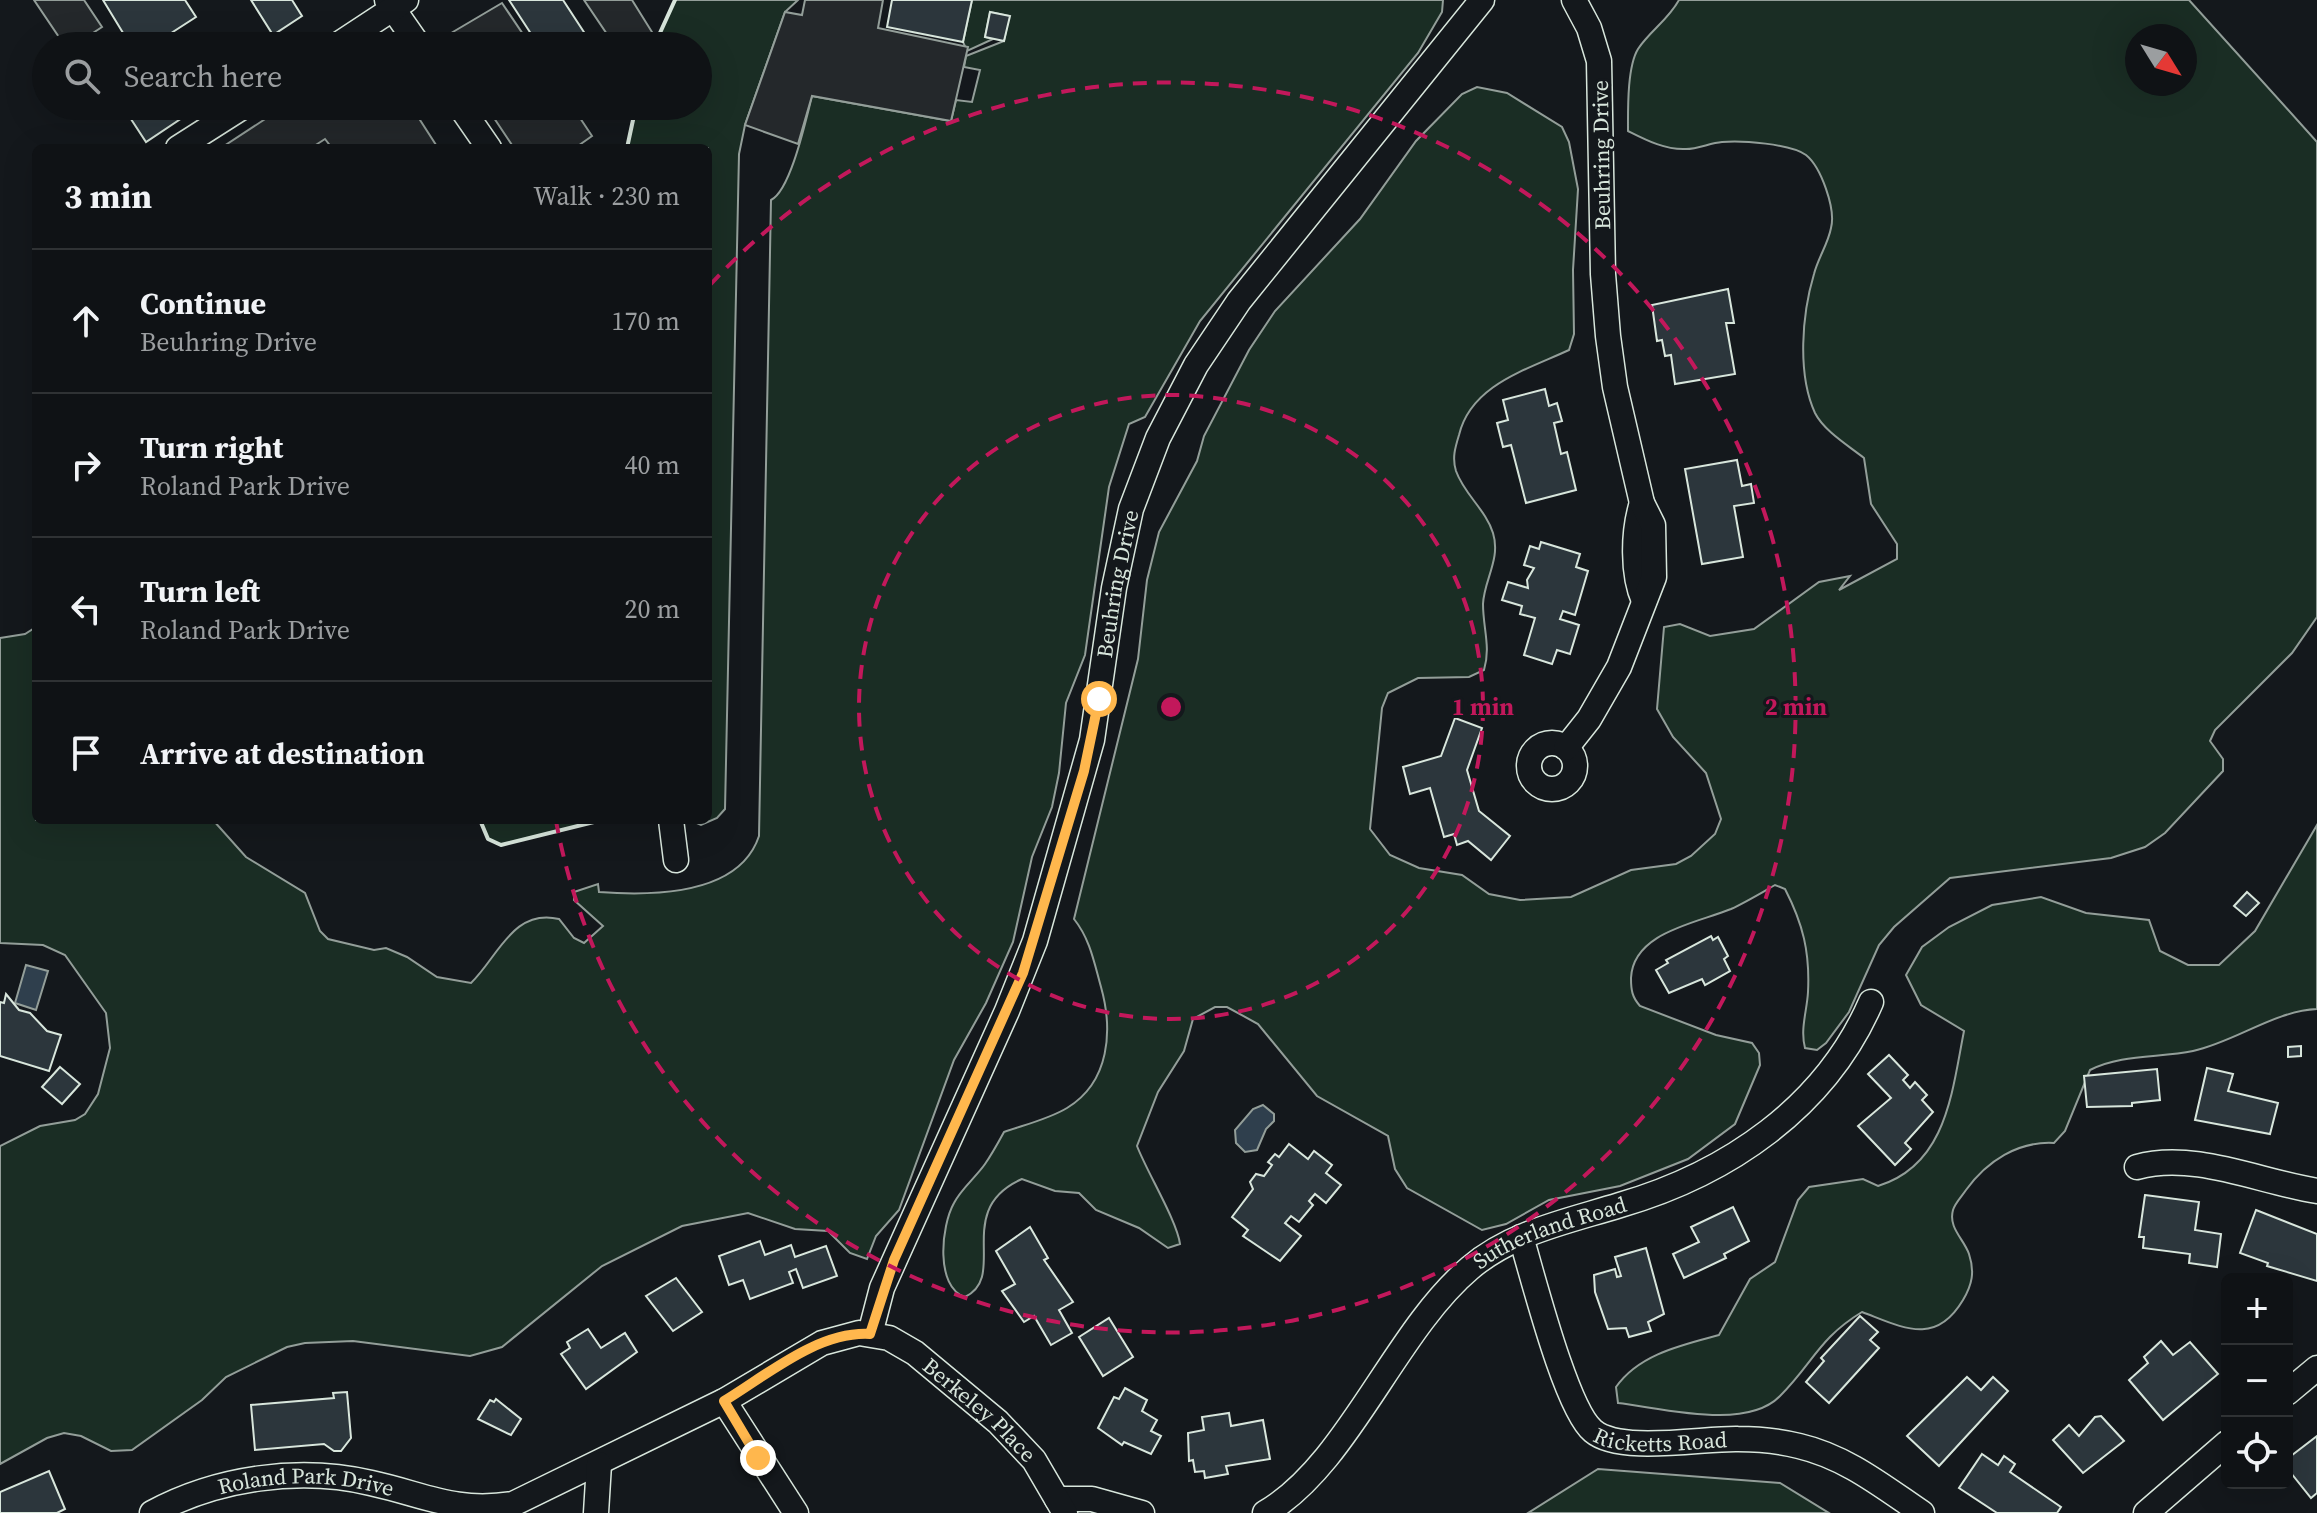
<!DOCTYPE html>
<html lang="en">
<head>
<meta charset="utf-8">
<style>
  :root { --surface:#0f1215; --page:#181b1e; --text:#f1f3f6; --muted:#9b9ea0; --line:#2f3234 }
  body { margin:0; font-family:"Source Serif 4",serif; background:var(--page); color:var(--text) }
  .controls { position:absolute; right:24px; bottom:24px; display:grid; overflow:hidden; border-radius:12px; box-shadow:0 8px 32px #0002 }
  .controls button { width:72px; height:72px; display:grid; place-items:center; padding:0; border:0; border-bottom:2px solid var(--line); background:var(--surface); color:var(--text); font:40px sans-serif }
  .compass { position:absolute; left:2125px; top:24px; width:72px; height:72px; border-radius:50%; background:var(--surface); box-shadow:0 8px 32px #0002; rotate:127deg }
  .stop { position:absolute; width:24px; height:24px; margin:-18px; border:6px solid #ffb74d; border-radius:50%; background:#fff }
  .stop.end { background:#ffb74d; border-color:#fff; box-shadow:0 2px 8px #0008 }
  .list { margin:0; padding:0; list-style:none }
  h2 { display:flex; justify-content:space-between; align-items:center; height:104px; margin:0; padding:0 32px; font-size:34px }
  h2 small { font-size:26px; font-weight:400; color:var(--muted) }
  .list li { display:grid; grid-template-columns:52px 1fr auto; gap:24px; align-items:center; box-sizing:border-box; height:144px; padding:0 32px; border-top:2px solid var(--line) }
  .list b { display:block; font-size:30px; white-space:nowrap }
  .list p { margin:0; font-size:26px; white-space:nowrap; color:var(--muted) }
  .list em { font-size:26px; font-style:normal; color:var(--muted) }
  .icon { flex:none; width:44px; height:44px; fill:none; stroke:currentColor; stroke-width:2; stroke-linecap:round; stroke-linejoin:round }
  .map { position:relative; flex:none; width:2317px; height:1513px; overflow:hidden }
  .search { position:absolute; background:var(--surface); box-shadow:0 8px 32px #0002; left:32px; top:32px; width:680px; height:88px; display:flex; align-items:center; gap:20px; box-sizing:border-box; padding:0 28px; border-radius:44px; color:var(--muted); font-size:30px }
  .panel { position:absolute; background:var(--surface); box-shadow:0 8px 32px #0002; left:32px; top:144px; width:680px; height:680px; border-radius:12px }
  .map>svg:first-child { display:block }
</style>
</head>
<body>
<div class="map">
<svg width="2317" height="1513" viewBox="0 0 2317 1513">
  <rect width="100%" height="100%" fill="#14181c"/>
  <g fill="#1a2d24" stroke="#939e99" stroke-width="2" fill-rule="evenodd">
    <path d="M675 0H798L785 12 745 125 739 154 725 809 717 818 701 825 690 820H708V148H627L636 106H698V46H654Z"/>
    <path d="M972 0H1443L1442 12 1418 53 1200 321 1145 417 1129 424 1109 487 1085 655 1066 703 1059 773 1052 807 1032 857 1013 942 986 1003 954 1060 899 1210 876 1236 867 1259 850 1253 828 1231 795 1229 748 1213 682 1226 602 1266 502 1347 470 1356 353 1341 305 1343 287 1347 226 1377 202 1400 132 1450 111 1451 81 1436 64 1433 47 1438 0 1464V1146L40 1126 75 1120 85 1114 98 1094 110 1048 106 1013 65 955 43 945 0 943V638L25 634 36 627V820H213L246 857 305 893 320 931 328 939 374 950 386 948 407 957 437 977 471 983C498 957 513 908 559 919L574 938 584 943 603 926 574 900V892L598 884 599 892C652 896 739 896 759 836L771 200C791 190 806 119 812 96L951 121 956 100 972 102 980 70 964 67 966 56 1004 41 1009 16 990 12 985 37 993 39 967 51 963 42Z"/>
    <path d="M1679 0H2189L2317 142V617L2292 653 2215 730 2210 741 2223 759V771L2165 833 2145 847 2111 858 1950 878 1894 927 1879 945 1849 1012 1826 1043 1817 1050 1805 1048C1800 1029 1807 1011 1808 992 1810 952 1803 924 1785 889L1775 885C1761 893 1746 902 1731 909 1697 923 1633 932 1631 978 1631 990 1632 997 1640 1006L1716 1035 1752 1043 1759 1053 1760 1065 1735 1124 1688 1159 1620 1186 1549 1200 1506 1224 1482 1230 1407 1188 1395 1169 1388 1136 1317 1096 1258 1024 1227 1007H1215L1193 1019 1184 1051 1158 1092 1137 1146C1147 1172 1177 1221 1180 1244L1168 1248 1139 1228 1096 1210 1079 1193 1055 1191 1022 1179C952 1210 1009 1276 965 1297 935 1287 941 1226 954 1203 961 1189 976 1177 985 1164 992 1154 998 1143 1004 1132 1024 1125 1049 1119 1067 1108 1110 1082 1113 1030 1101 987 1094 962 1090 939 1074 919L1138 659 1147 580 1159 532 1197 461 1204 436 1249 350 1275 311 1360 219 1416 141 1462 94 1477 87 1507 93 1562 127 1569 142 1578 189 1573 270 1574 334 1569 350C1526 370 1471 385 1459 435 1455 448 1452 458 1456 471 1464 494 1486 510 1493 533 1501 559 1484 580 1483 604 1483 628 1491 647 1484 670L1469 677 1418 678 1388 693 1382 708 1370 829 1390 855 1419 868 1462 875 1489 894 1520 900 1571 897 1631 870 1676 864 1691 856 1715 834 1721 819 1706 773 1673 737 1657 709 1664 627 1680 624 1710 636 1754 629 1819 582 1850 576 1839 590 1897 559V544L1871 504 1864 458C1849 446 1824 431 1815 413 1797 374 1802 314 1814 274 1818 258 1828 244 1831 228 1836 209 1821 167 1806 155 1791 144 1741 140 1722 142 1710 143 1698 149 1686 149 1665 150 1646 140 1628 131 1628 110 1627 67 1638 49 1650 31 1668 20 1679 0ZM2137 36H2185V84H2137Z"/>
    <path d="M480 820H602L501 845 488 839Z"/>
    <path d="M2317 825V1009C2274 1011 2235 1042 2193 1051 2159 1058 2121 1054 2090 1070L2065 1131 2054 1143C2018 1141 1987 1161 1966 1190 1962 1196 1955 1203 1953 1210 1948 1228 1964 1239 1969 1254 1975 1272 1972 1285 1963 1300 1935 1347 1902 1327 1862 1312 1819 1338 1813 1363 1780 1396 1746 1431 1662 1408 1618 1403L1616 1387C1639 1354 1682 1345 1719 1335L1750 1279 1775 1262 1798 1200 1809 1187 1863 1179 1878 1186C1947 1165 1952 1091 1964 1031L1921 1005 1906 975 1922 947 1949 927 1992 905 2041 897 2086 913 2149 920 2160 951 2188 965H2219L2255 931Z"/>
    <path d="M1598 1469 1780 1483 1829 1513H1528Z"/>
  </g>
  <g fill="#24282b" stroke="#939e99" stroke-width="2">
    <path d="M34 0H84L102 27 73 46H65Z"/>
    <path d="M584 0H632L652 32 647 46H615Z"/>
    <path d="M805 0H883L878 28 968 47 951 121 812 96 798 144 745 125 785 12 802 15Z"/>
    <path d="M502 3 531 46H445L441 39Z"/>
    <path d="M285 106H411L438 148H332L325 139 311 148H221Z"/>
    <path d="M486 106H572L592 136 575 148H514Z"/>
  </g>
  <g fill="#2f3f4d" stroke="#939e99" stroke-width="2">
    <path d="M26 965 48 971 36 1010 15 1003Z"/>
    <path d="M1263 1105 1274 1114V1121L1266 1129 1257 1150 1245 1152 1236 1143 1235 1130 1253 1109Z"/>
  </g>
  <g fill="#2c363c" stroke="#d8e6dc" stroke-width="2">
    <path d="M103 0H185L196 17 151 46H131Z"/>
    <path d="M251 0H292L302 16 273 35Z"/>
    <path d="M509 0H563L593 46H539Z"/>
    <path d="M892 0H972L963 42 887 27Z"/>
    <path d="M990 12 1010 16 1004 41 985 37Z"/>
    <path d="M143 106H178L185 116 146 142 129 116Z"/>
    <path d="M1728 289 1734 323H1726L1735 374 1675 384 1671 355 1665 356 1662 340 1657 341 1652 305Z"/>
    <path d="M1545 389 1549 406 1557 403 1562 421 1554 423 1561 454 1567 452 1576 490 1526 503 1511 445 1503 447 1497 423 1508 420 1503 400Z"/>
    <path d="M1737 460 1742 486 1751 484 1754 503 1734 506 1743 557 1702 564 1685 469Z"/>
    <path d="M1541 542 1580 554 1576 567 1588 571 1575 615 1563 611 1560 619 1579 625 1570 654 1557 650 1552 664 1524 655 1535 618 1520 614 1522 606 1502 600 1508 582 1528 588 1527 580 1534 568 1524 565 1530 546 1539 549Z"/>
    <path d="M1455 718 1482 728 1467 770 1479 811 1510 836 1491 860 1468 841 1457 845 1454 834 1444 837 1430 788 1410 794 1403 767 1441 756Z"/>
    <path d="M2247 892 2259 903 2246 916 2234 906Z"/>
    <path d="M1711 936 1713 940 1718 937 1728 956 1724 959 1730 971 1705 985 1702 979 1669 993 1656 970 1668 963 1666 960Z"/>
    <path d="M6 994 19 1010 30 1013 47 1031 61 1035 49 1071 0 1056V1002L4 1003Z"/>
    <path d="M2301 1046V1056L2288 1057V1047Z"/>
    <path d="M1889 1055 1908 1075 1903 1080 1910 1088 1915 1082 1927 1095 1922 1100 1933 1112 1905 1143 1911 1149 1895 1165 1858 1126 1891 1098 1868 1074Z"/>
    <path d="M60 1067 80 1084 62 1104 42 1087Z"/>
    <path d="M2207 1068 2233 1074 2228 1091 2278 1103 2270 1134 2195 1120Z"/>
    <path d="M2157 1069 2160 1100 2132 1103V1106L2087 1107 2084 1076Z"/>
    <path d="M1289 1144 1308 1159 1314 1151 1332 1165 1326 1173 1341 1185 1326 1203 1315 1194 1309 1201 1313 1205 1299 1222 1291 1216 1285 1223 1301 1236 1280 1261 1243 1236 1248 1230 1232 1217 1253 1189 1250 1182 1256 1174 1264 1176 1272 1165 1268 1162 1275 1154 1279 1157Z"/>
    <path d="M2145 1195 2199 1202 2195 1230 2221 1234 2217 1267 2189 1263 2190 1254 2143 1248 2144 1237H2139Z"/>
    <path d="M1733 1207 1749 1241 1724 1254 1726 1258 1684 1278 1673 1254 1699 1242 1691 1227Z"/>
    <path d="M2256 1210 2317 1234V1281L2267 1266 2268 1263 2240 1253Z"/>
    <path d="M1030 1227 1048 1258 1044 1260 1073 1302 1059 1310 1072 1333 1051 1345 1034 1316 1024 1322 1002 1291 1015 1284 996 1251Z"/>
    <path d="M760 1241 765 1255 791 1245 795 1257 826 1246 837 1276 803 1288 796 1269 789 1272 793 1283 750 1299 743 1280 729 1285 719 1256Z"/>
    <path d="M1646 1248 1664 1314 1648 1322 1651 1331 1629 1337 1626 1328 1608 1329 1595 1292 1594 1275 1615 1269 1617 1277 1621 1276 1615 1257Z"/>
    <path d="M676 1278 702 1312 673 1331 646 1296Z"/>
    <path d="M1860 1316 1878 1332 1870 1340 1879 1348 1829 1403 1806 1382 1824 1361 1821 1358Z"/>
    <path d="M1109 1318 1133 1357 1103 1376 1079 1337Z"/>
    <path d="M588 1329 601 1348 625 1333 637 1352 586 1389 561 1354 570 1348 567 1342Z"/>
    <path d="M2161 1341 2173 1355 2190 1342 2218 1374 2163 1420 2129 1380 2148 1363 2144 1357Z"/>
    <path d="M1967 1377 1981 1390 1993 1377 2008 1391 1939 1466 1907 1436Z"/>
    <path d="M1125 1388 1147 1400 1142 1411 1157 1420 1151 1431 1161 1436 1151 1454 1124 1442 1122 1445 1098 1428 1114 1397 1119 1399Z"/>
    <path d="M347 1392 351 1438 341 1451H334L324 1444 255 1450 251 1405 334 1398 333 1393Z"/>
    <path d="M496 1399 521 1419 511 1435 478 1419 490 1400 494 1402Z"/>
    <path d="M1229 1413 1231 1426 1263 1420 1270 1459 1226 1466 1228 1474 1205 1478 1204 1471 1195 1472 1193 1460 1189 1461 1188 1433 1204 1430 1202 1417Z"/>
    <path d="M2101 1416 2124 1441 2083 1473 2053 1440 2069 1425 2079 1436 2095 1417Z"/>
    <path d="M2317 1436V1493L2311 1498 2287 1468V1459Z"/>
    <path d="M1982 1454 1998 1465 2004 1456 2015 1464 2010 1472 2061 1507 2057 1513H1997L1959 1488Z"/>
    <path d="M49 1471 65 1509 57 1513H0V1492Z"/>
  </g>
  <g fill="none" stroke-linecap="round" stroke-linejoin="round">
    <g stroke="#d8e6dc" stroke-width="27">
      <g id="minor">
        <path d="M387 0 419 46"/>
        <path d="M336 46 406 0"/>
        <path d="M460 106 489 148"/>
        <path d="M178 148 244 106"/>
        <path d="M1642 503C1633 531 1632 574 1644 601"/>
        <circle cx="1552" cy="766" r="23"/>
        <path d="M1566 748 1589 719 1619 667 1654 577 1653 525 1642 503 1615 387 1608 336 1603 274 1599 61 1589 28 1574 0"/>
        <path d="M671 820 676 860"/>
        <path d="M2137 1167C2194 1151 2260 1182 2317 1191"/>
        <path id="s1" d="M1521 1237C1533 1277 1566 1409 1593 1431 1620 1454 1703 1438 1738 1439 1758 1439 1779 1441 1799 1446 1846 1457 1882 1486 1922 1513"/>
        <path id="s2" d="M870 1334 882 1288 1007 1011 1035 941 1092 740 1114 588 1131 509 1158 438 1196 365 1239 301 1482 0"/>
        <path d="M2287 1393 2317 1368"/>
        <path d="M724 1401 796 1513"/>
        <path d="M1057 1499H1092L1142 1513"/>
        <path id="s3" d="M152 1513C217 1478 299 1466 371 1483 426 1495 454 1513 513 1504L724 1401 822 1343 859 1333 889 1338 915 1353 998 1422 1034 1460 1065 1513"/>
        <path d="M596 1513 599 1464"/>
        <path id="s4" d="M1265 1513C1348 1465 1394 1332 1470 1268 1512 1232 1569 1221 1620 1205 1727 1174 1825 1108 1871 1002"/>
        <path d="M2146 1513 2227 1443"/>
      </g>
    </g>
    <use href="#minor" stroke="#14181c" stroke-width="24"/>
    <g stroke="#d8e6dc" stroke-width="4">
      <path d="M654 46 675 0"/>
      <path d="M627 148 636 106"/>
      <path d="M480 820 488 839 501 845 602 820"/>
    </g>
  </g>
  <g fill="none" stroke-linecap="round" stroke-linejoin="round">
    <path stroke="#ffb74d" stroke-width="10" d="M758 1458 724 1401C767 1375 818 1331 870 1334L894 1260 1023 973 1084 771 1099 699"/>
  </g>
  <g fill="none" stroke="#c2185b" stroke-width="4" stroke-dasharray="14 10">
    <circle cx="1171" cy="707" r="312"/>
    <path d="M710 285A625 625 0 1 1 556 821"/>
  </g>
  <g text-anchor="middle" stroke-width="6" stroke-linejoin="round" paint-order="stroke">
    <g font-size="22" fill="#d8e6dc" stroke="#14181c">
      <text transform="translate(1601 155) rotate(-91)" y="8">Beuhring Drive</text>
      <text dy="8" stroke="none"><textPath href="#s2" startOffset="794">Beuhring Drive</textPath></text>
      <text dy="8" stroke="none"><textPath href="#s4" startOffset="410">Sutherland Road</textPath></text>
      <text dy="8" stroke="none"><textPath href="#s3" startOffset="904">Berkeley Place</textPath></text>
      <text dy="8" stroke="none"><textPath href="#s1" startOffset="278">Ricketts Road</textPath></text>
      <text dy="8" stroke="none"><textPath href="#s3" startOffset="160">Roland Park Drive</textPath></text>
    </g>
  </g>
  <circle cx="1171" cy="707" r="12" fill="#c2185b" stroke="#14181c" stroke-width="4"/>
  <g font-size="24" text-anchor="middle" font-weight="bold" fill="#c2185b" stroke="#14181c" stroke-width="6" stroke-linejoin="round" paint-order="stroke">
    <text x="1483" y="715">1 min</text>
    <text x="1796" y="715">2 min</text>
  </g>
</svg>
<div class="controls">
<button>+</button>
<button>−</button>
<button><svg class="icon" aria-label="locate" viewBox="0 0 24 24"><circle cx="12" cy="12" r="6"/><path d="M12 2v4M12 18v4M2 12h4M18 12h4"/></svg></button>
</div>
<svg class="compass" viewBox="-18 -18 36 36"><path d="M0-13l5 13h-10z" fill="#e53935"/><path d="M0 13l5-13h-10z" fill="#9b9ea0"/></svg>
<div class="stop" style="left:1099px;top:699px"></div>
<div class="stop end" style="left:758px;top:1458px"></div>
<div class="search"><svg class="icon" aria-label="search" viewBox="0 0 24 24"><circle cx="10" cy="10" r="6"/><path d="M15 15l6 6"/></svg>Search here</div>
<section class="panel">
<h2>3 min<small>Walk · 230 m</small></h2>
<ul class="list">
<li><svg class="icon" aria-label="ahead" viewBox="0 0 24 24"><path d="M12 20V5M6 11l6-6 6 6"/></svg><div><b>Continue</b><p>Beuhring Drive</p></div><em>170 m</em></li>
<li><svg class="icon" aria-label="right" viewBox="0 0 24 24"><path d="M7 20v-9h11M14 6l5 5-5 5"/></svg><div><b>Turn right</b><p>Roland Park Drive</p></div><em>40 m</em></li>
<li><svg class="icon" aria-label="left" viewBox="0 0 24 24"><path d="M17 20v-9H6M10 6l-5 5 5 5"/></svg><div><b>Turn left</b><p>Roland Park Drive</p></div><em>20 m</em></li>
<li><svg class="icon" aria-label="arrive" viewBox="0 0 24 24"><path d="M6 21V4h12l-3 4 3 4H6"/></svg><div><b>Arrive at destination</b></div></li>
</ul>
</section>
</div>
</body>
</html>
